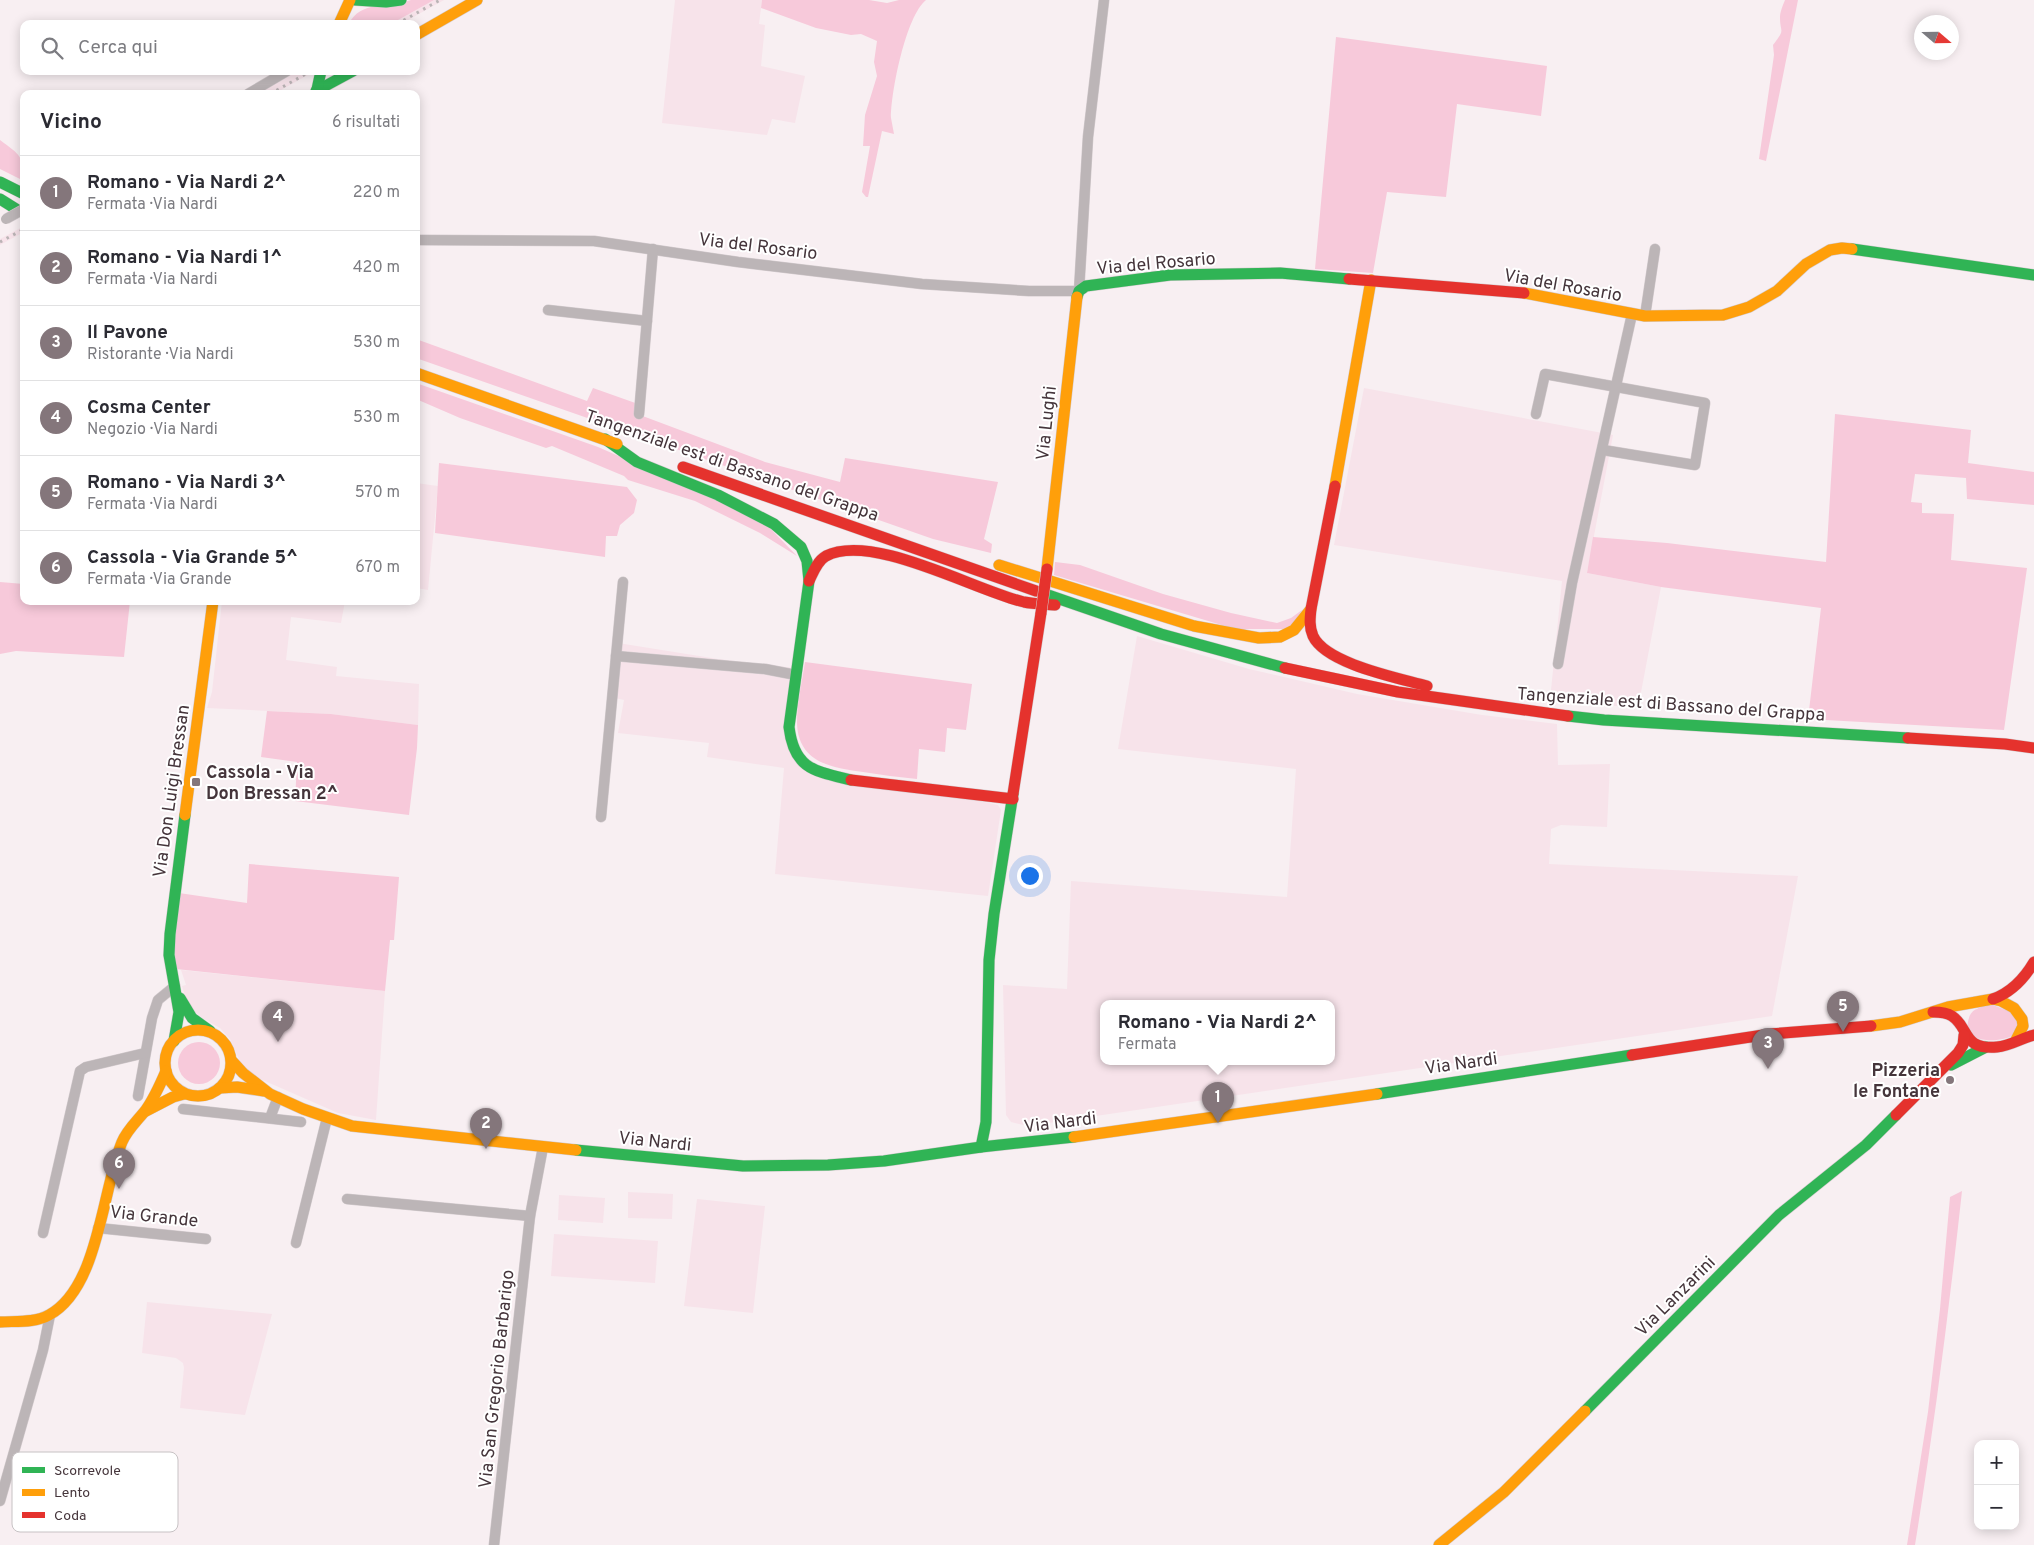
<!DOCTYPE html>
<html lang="it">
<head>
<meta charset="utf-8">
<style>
  :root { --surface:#fff; --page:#f2f2f3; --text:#2b2b33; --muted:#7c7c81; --line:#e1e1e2; --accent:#84767b }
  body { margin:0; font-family:Overpass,sans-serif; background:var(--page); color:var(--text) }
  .controls { position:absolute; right:15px; bottom:15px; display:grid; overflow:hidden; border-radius:10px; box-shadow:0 2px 12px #0003 }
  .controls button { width:45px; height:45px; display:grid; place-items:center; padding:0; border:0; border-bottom:1px solid var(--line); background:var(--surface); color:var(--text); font:25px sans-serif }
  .compass { position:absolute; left:1914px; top:15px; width:45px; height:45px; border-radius:50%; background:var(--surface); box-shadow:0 2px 12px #0003; rotate:110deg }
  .you { position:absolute; left:1029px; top:875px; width:18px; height:18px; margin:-12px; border:4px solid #fff; border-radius:50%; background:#1a73e8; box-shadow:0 0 0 8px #1a73e833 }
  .badge { display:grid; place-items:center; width:32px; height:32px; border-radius:50%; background:var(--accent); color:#fff; font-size:16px; font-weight:700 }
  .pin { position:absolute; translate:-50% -41px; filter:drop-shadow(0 1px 2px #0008) }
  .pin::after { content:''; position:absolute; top:26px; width:18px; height:15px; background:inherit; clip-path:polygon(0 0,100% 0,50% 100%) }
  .popup { position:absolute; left:1100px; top:1000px; width:235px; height:65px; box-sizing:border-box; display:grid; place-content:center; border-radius:10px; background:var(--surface); filter:drop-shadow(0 1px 4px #0005); font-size:16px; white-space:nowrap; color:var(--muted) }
  .popup b { font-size:19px; color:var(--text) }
  .popup::after { content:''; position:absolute; left:50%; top:100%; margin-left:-10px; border:10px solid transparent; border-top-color:var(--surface) }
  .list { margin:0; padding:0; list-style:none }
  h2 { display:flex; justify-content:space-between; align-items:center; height:65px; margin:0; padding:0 20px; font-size:21px }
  h2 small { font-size:16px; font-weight:400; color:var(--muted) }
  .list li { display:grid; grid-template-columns:32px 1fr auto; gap:15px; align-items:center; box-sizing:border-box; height:75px; padding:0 20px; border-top:1px solid var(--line) }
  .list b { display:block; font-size:19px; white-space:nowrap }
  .list p { margin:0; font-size:16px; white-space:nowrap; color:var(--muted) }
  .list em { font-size:16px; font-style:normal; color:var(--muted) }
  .icon { flex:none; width:28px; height:28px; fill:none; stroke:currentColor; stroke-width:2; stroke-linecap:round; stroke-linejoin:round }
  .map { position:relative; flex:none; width:2034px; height:1545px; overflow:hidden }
  .search { position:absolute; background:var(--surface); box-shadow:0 2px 12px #0003; left:20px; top:20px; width:400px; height:55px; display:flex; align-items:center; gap:12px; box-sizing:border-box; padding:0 18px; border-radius:10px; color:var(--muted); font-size:19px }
  .panel { position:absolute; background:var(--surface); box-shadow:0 2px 12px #0003; left:20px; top:90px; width:400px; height:515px; border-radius:10px }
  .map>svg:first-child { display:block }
</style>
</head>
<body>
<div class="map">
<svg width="2034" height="1545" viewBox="0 0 2034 1545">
  <rect width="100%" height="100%" fill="#f8eff2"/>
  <g fill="#f7e3ea" fill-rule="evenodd">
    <path d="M434 0H444L401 24H391Z"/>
    <path d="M675 0H762L759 24 765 25 761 66 805 76 795 123 772 119 767 135 662 123Z"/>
    <path d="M298 71H315L274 94H255Z"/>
    <path d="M24 226V232L0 245V239Z"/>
    <path d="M1364 388 1613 435 1587 573 1661 587 1638 708 1550 700 1562 581 1334 545Z"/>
    <path d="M416 483 438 486 428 590 416 588Z"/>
    <path d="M222 601H345L341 623 291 617 286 660 337 667 336 676 419 684 418 725 331 714 207 708 212 692Z"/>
    <path d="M1137 636 1249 669 1357 694 1482 715 1557 724 1558 765 1610 764 1607 827 1561 825 1551 829 1549 864 1798 876 1772 1016 1028 1126 1011 1122 1006 1115 1003 985 1067 989 1071 881 1287 897 1296 769 1118 749ZM1104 1004H1332V1062H1104Z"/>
    <path d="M618 643 718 659 795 668 788 710 802 763 998 805 1001 810 988 896 775 874 784 768 707 757 709 743 618 733 624 700 615 698Z"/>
    <path d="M181 970 385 991 376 1120 338 1113 258 1078 242 1066 230 1039 220 1028 204 1019 195 1012 186 999 182 986 186 985Z"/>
    <path d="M628 1192 673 1194 672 1219 628 1218Z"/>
    <path d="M559 1195 605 1198 603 1223 558 1220Z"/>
    <path d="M697 1199 765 1206 753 1313 684 1306Z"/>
    <path d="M554 1234 658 1241 655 1283 551 1276Z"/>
    <path d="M147 1302 272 1314 245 1415 180 1408 184 1368 183 1363 176 1358 142 1353Z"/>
  </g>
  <g fill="#f7c9da">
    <path d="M411 0H434L391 24H349C360 0 389 8 411 0Z"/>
    <path d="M762 0H869L887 3 899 0H926C906 16 891 91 891 118 892 123 893 129 894 134L882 131 868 197H866L862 192 870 146H863L865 115 877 76 874 62 877 41 861 34 851 35 816 28 761 8Z"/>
    <path d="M1785 0H1798L1766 161 1759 159 1774 55 1773 45C1786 28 1780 34 1780 17 1780 12 1783 5 1785 0Z"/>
    <path d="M1336 37 1547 66 1541 116 1457 104 1446 197 1387 192 1373 273 1315 269Z"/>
    <path d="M0 140C20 155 24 156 24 181L0 169Z"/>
    <path d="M416 339 587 401 593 388 641 405 640 415 765 462 840 482 845 458 998 482 984 539 992 544 991 553 933 539 416 358Z"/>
    <path d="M416 383 598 447 760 518 797 556 760 533 695 501 628 480 624 476 552 446 546 448 460 418 416 399Z"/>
    <path d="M1835 414 1971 430 1968 463 2034 472V505L1967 499 1966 478 1915 474 1911 502 1922 503V513L1954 514 1951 560 2027 568 2004 730 1808 719 1821 608 1661 587 1587 573 1593 537 1667 543 1826 562Z"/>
    <path d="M439 463 627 487 637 500 634 513 620 525 617 536H606L605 557 435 533Z"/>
    <path d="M1055 562 1080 565 1163 594 1231 613 1277 623 1291 618 1302 610 1290 629H1235L1054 575Z"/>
    <path d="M0 582 24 584V601H130L124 657 16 651 0 654Z"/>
    <path d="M805 662 972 684 966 730 947 728 945 752 919 749 917 779C899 777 881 775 863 772 833 768 798 763 797 723 797 703 802 682 805 662Z"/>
    <path d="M267 711 331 714 418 725 417 748 409 815 295 801 297 762 261 757Z"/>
    <path d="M249 864 399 877 394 940H390L385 991 176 969 173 953 179 893 247 903Z"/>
    <path d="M1993 1005 2011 1012 2018 1023 2012 1036C1998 1043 1960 1044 1969 1018 1970 1014 1973 1010 1977 1009 1981 1006 1988 1006 1993 1005Z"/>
    <circle cx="199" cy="1063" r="21"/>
    <path d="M1962 1191C1949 1310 1934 1428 1915 1545H1907L1928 1412 1940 1309 1950 1197Z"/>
  </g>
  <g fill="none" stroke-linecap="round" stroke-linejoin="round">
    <g stroke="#d3cbce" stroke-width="11">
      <g id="street">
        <path d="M248 94 287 71"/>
        <path d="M416 240 594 241 738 262 922 284 1029 291H1079L1088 137 1104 0"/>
        <path d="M548 310 647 321"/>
        <path d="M1645 316 1655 249"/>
        <path d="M639 414 653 249"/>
        <path d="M1536 414 1545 374 1705 403 1695 465 1603 450"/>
        <path d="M616 656 765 669 796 675"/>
        <path d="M1558 664 1572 583 1632 314"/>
        <path d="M601 817 623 582"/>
        <path d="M138 1096 152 1018 158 1000 175 986"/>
        <path d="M183 1109 301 1122"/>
        <path d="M270 1118 278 1097"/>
        <path d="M347 1199 530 1216"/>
        <path d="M98 1228 206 1239"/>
        <path d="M43 1233 80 1071 86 1067 145 1053"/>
        <path d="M296 1243 327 1118"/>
        <path d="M0 1501 43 1350 50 1315"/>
        <path d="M494 1545 530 1216 543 1147"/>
      </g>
    </g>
    <g stroke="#d3cbce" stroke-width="12">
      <g id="fast">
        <path d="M355 0 386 2 401 0"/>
        <path d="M316 91 353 71"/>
        <path d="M316 94 321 71"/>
        <path d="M0 182 24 194"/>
        <path d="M0 199 16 209"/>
        <path d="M1852 249 2034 275"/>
        <path d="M1077 297 1079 291 1086 286 1170 275 1280 273 1349 279"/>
        <path d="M605 439 637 462 718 495 774 524 801 547 807 561 809 581 789 727C794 769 814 771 851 780"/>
        <path d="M1048 595 1161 634 1285 668"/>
        <path d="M1568 716 1604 720 1908 738"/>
        <path d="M180 998 192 1018 210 1031"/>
        <path d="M174 1041 179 1012 169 955 170 934 185 815"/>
        <path d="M1951 1065 1986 1047"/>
        <path d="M1377 1094 1632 1055"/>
        <path d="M981 1147 986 1122 989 960 994 914 1013 794"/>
        <path d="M576 1150 743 1166 828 1165 884 1161 981 1147 1074 1137"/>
        <path d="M1585 1411 1779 1215 1866 1145 1896 1115"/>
      </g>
    </g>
    <g stroke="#d3cbce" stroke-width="12">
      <g id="slow">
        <path d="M339 24 350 0"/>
        <path d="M416 35 477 0"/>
        <path d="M1524 293 1645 316 1723 315 1749 307 1777 291 1806 264 1830 250 1842 248 1852 249"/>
        <path d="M416 373 617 444"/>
        <path d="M1335 486 1371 280"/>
        <path d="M999 565 1194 626 1259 638 1280 637 1294 630 1311 609"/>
        <path d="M1047 569 1077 297"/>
        <path d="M185 815 213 601"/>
        <path d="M1871 1026 1900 1022 1948 1007 1993 999 2001 1001 2014 1008 2022 1019 2023 1026 2016 1040"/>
        <circle cx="198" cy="1063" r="33"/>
        <path d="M232 1061 243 1073 270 1094 303 1109 352 1126 576 1150"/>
        <path d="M220 1088 237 1087 264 1091"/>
        <path d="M146 1111 173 1097 184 1094"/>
        <path d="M1074 1137 1377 1094"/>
        <path d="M0 1322C16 1321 35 1323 49 1315 99 1288 102 1190 122 1142 127 1130 136 1122 145 1111 154 1099 160 1085 166 1071"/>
        <path d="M1439 1545 1504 1492 1585 1411"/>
      </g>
    </g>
    <g stroke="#d3cbce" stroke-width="12">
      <g id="jam">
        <path d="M1349 279 1524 293"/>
        <path d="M683 467 1036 591"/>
        <path d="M1335 486 1311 609C1310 618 1309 627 1313 636 1326 664 1399 678 1427 686"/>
        <path d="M809 581C813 573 817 561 826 556 872 532 976 591 1024 602 1034 604 1045 604 1055 605"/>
        <path d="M1285 668 1398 692 1568 716"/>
        <path d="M1908 738 2005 744 2034 748"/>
        <path d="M851 780 1013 799"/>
        <path d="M1013 794 1041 613"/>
        <path d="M1993 999C2012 992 2024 979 2034 962"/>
        <path d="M1933 1012C1939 1012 1946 1012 1952 1016 1970 1028 1962 1050 1997 1047 2010 1046 2022 1038 2034 1035"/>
        <path d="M1632 1055 1770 1034 1871 1026"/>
        <path d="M1896 1115 1958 1053 1963 1045 1964 1035"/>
      </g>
    </g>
    <use href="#street" stroke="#bcb5b7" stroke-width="10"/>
    <use href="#fast" stroke="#30b455" stroke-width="11"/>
    <use href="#slow" stroke="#ff9f0a" stroke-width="11"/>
    <use href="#jam" stroke="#e5322d" stroke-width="11"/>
    <g stroke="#bbb4b6" stroke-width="3" stroke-dasharray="2.5 5" stroke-linecap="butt">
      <path d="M397 24 440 0"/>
      <path d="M270 94 311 71"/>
      <path d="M0 242 24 229"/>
    </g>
    <g stroke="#d3cbce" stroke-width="11" stroke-linecap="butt">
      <path id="street-bridge" d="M6 219 24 209"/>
    </g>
    <g stroke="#d3cbce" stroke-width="12" stroke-linecap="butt">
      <path id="jam-bridge" d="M1041 613 1047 569"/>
    </g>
    <use href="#street-bridge" stroke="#bcb5b7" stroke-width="10"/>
    <use href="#jam-bridge" stroke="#e5322d" stroke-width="11"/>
  </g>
  <g fill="#84767b" stroke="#fff" stroke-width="2">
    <rect x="191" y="777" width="10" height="10" rx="2.5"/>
    <circle cx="1950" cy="1080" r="5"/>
  </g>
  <g text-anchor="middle" stroke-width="4" stroke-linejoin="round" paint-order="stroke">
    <g font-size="18" fill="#45353b" stroke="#fff">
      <text transform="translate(758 246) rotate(7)" y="6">Via del Rosario</text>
      <text transform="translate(1156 263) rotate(-5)" y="6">Via del Rosario</text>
      <text transform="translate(1563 285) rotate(10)" y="6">Via del Rosario</text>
      <text transform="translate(1046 423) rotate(-84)" y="6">Via Lughi</text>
      <text transform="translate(732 465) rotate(19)" y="6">Tangenziale est di Bassano del Grappa</text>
      <text transform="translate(1671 704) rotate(4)" y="6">Tangenziale est di Bassano del Grappa</text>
      <text transform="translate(171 791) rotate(-82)" y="6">Via Don Luigi Bressan</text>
      <text transform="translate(1461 1063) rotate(-8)" y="6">Via Nardi</text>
      <text transform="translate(1060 1122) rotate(-7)" y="6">Via Nardi</text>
      <text transform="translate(655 1141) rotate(6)" y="6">Via Nardi</text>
      <text transform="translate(154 1216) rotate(6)" y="6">Via Grande</text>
      <text transform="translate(1675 1296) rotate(-45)" y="6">Via Lanzarini</text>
      <text transform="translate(496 1379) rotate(-84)" y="6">Via San Gregorio Barbarigo</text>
    </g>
    <g font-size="18" font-weight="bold" fill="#45353b" stroke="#fff" text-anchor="start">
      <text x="206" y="778">Cassola - Via<tspan x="206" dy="21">Don Bressan 2^</tspan></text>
      <text x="1940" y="1076" text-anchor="end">Pizzeria<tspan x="1940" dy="21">le Fontane</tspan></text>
    </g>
  </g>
  <rect x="12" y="1452" width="166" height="80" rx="8" fill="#fff" stroke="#c7c2c4" stroke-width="1"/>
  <rect x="22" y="1467" width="23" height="6" fill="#30b455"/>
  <rect x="22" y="1489" width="23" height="7" fill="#ff9f0a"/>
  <rect x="22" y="1512" width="23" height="6" fill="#e5322d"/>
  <g font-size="14" fill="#45353b">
    <text x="54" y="1475">Scorrevole</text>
    <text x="54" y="1497">Lento</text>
    <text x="54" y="1520">Coda</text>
  </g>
</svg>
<div class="controls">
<button>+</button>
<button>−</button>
</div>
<svg class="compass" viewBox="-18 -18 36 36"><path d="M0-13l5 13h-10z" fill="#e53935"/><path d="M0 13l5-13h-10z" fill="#7c7c81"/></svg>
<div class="you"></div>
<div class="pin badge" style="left:1218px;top:1123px">1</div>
<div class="popup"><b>Romano - Via Nardi 2^</b>Fermata</div>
<div class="pin badge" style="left:486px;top:1149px">2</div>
<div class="pin badge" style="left:1768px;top:1069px">3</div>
<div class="pin badge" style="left:278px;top:1042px">4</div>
<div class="pin badge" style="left:1843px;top:1032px">5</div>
<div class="pin badge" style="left:119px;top:1189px">6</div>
<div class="search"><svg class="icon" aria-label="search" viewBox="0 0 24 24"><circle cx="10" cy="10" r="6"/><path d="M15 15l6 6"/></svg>Cerca qui</div>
<section class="panel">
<h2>Vicino<small>6 risultati</small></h2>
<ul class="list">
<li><span class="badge">1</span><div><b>Romano - Via Nardi 2^</b><p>Fermata · Via Nardi</p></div><em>220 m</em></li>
<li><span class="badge">2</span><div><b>Romano - Via Nardi 1^</b><p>Fermata · Via Nardi</p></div><em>420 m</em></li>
<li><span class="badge">3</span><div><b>Il Pavone</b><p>Ristorante · Via Nardi</p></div><em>530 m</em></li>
<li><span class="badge">4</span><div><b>Cosma Center</b><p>Negozio · Via Nardi</p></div><em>530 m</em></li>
<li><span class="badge">5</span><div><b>Romano - Via Nardi 3^</b><p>Fermata · Via Nardi</p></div><em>570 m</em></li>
<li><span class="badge">6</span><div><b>Cassola - Via Grande 5^</b><p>Fermata · Via Grande</p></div><em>670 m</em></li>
</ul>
</section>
</div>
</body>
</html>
